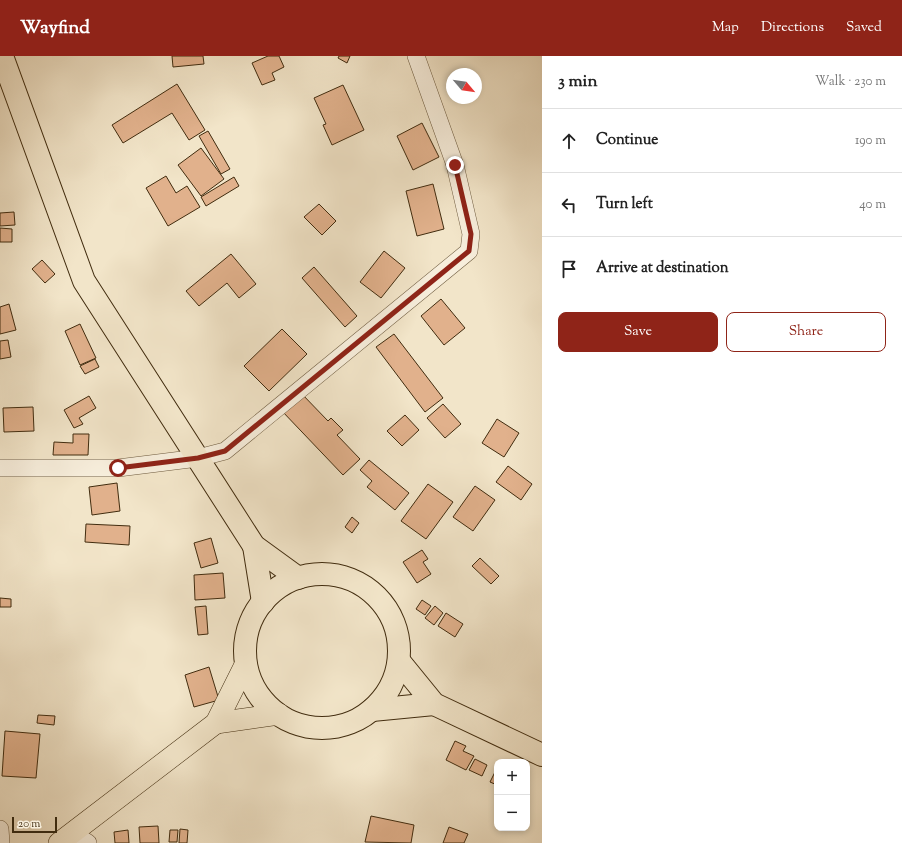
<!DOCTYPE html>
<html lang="en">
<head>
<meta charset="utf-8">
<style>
  :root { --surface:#fff; --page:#f6f6f6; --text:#222; --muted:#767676; --line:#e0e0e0; --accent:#8f2418 }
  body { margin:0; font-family:"Sorts Mill Goudy",serif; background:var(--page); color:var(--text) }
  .controls { position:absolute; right:12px; bottom:12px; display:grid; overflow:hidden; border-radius:8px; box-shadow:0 2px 6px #0003 }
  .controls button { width:36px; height:36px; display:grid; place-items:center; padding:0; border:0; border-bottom:1px solid var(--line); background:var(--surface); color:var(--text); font:20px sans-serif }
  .compass { position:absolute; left:446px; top:12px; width:36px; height:36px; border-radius:50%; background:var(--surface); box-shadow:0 2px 6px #0003; rotate:119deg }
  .scale { position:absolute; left:12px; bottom:10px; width:45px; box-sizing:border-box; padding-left:4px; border:2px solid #412c0f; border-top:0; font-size:11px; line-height:14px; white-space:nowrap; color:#412c0f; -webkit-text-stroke:3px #f7eedc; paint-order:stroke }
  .stop { position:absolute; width:12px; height:12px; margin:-9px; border:3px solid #8f2418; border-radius:50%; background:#fff }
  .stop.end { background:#8f2418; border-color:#fff; box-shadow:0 1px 4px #0008 }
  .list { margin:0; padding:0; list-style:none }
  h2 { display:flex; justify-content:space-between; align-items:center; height:52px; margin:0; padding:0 16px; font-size:17px }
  h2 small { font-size:13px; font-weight:400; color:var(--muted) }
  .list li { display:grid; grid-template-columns:26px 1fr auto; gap:12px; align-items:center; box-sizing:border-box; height:64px; padding:0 16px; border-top:1px solid var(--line) }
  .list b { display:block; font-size:15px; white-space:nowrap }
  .list em { font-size:13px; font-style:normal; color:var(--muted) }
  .actions { display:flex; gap:8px; padding:12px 16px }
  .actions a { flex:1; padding:9px 0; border:1px solid var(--accent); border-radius:8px; text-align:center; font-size:14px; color:var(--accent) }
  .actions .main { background:var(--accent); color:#fff }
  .icon { flex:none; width:22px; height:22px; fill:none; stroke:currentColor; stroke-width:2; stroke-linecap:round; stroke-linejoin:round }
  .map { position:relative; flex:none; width:542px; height:787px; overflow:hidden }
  header { display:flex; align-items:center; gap:24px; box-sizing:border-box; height:56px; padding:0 20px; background:var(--accent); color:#fff }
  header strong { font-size:19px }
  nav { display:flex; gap:22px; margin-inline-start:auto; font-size:14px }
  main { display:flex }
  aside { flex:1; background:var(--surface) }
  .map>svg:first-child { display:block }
</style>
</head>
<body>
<header>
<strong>Wayfind</strong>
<nav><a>Map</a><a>Directions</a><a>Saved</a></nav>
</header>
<main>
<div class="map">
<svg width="542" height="787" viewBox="0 0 542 787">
  <rect width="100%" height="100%" fill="#f2e5c9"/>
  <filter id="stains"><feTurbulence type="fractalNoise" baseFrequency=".005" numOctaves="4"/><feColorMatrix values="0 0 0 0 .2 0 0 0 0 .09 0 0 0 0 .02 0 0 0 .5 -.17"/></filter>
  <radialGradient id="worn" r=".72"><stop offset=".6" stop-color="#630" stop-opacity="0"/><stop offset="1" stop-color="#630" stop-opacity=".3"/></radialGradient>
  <g fill="#e1b18c" stroke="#412c0f">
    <path d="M172 0H203L204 8 173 11Z"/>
    <path d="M268 0H279L284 11 272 17 275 24 262 29 252 7Z"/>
    <path d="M339 0H350L347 7 338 2Z"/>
    <path d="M177 28 205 74 189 84 172 57 123 87 112 69Z"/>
    <path d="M343 29 364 74 332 89 323 69 326 68 314 42Z"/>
    <path d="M422 67 439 101 413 114 397 80Z"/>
    <path d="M208 75 230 113 221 118 199 80Z"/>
    <path d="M201 92 224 123 201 140 178 109Z"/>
    <path d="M166 120 176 137 187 130 200 151 168 170 146 132Z"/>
    <path d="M234 121 239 130 206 150 201 141Z"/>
    <path d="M433 128 444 173 417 180 406 135Z"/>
    <path d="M319 148 336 165 322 179 304 161Z"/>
    <path d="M14 156 15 169 0 170V157Z"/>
    <path d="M0 172 12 173V186H0Z"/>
    <path d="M384 195 405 212 381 242 360 226Z"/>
    <path d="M231 198 256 228 239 242 227 227 199 250 186 235Z"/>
    <path d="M42 204 55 218 45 227 32 213Z"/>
    <path d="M314 211 357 260 345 271 302 222Z"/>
    <path d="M441 243 465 272 444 289 421 260Z"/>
    <path d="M9 248 16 274 0 278V251Z"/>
    <path d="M80 268 96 302 80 309 65 275Z"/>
    <path d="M282 273 307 298 269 335 244 310Z"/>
    <path d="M394 278 443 342 425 356 376 291Z"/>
    <path d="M8 284 11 301 0 303V285Z"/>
    <path d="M95 303 99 311 85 318 80 310Z"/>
    <path d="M300 336 328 365 331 362 343 374 337 379 360 403 343 419 281 354Z"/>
    <path d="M89 340 96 352 79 362 83 368 74 372 64 354Z"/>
    <path d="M443 348 461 368 445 382 427 362Z"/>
    <path d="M33 351 34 375 4 376 3 352Z"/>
    <path d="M405 359 419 374 402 390 387 375Z"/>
    <path d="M497 363 519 377 504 401 482 387Z"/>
    <path d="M73 378H89L88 399H53L54 386 73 387Z"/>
    <path d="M369 404 409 437 395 454 367 431 372 425 360 414Z"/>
    <path d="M508 410 532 428 521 444 496 426Z"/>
    <path d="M117 427 120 455 92 459 89 431Z"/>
    <path d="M428 428 453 446 426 483 401 465Z"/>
    <path d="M475 430 495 444 473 475 453 461Z"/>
    <path d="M352 461 359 467 352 477 345 471Z"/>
    <path d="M86 468 130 470 129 489 85 486Z"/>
    <path d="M211 482 218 507 201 512 194 487Z"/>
    <path d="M422 494 428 503 423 506 431 518 417 527 403 506Z"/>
    <path d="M480 502 499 520 491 528 472 510Z"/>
    <path d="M223 517 225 542 195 544 194 519Z"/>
    <path d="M0 542 11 543V551H0Z"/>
    <path d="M422 544 431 550 425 559 416 553Z"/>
    <path d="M206 550 208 578 198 579 195 551Z"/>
    <path d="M435 550 443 557 434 569 425 562Z"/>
    <path d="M446 557 463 568 455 581 438 570Z"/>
    <path d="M209 611 219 644 194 651 185 619Z"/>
    <path d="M38 659 55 660 54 669 37 667Z"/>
    <path d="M5 675 40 678 36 722 2 720Z"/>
    <path d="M455 685 466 690 463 695 474 700 466 714 446 704Z"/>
    <path d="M475 703 487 709 482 720 469 714Z"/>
    <path d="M495 716 497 717V729L490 726Z"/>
    <path d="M371 760 414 769 411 787 365 786Z"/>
    <path d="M158 770 159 787H140L139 771Z"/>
    <path d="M449 771 468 778 464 787H443Z"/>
    <path d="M180 773 188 774 187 787H179Z"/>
    <path d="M128 774 129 787H115L114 776Z"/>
    <path d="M170 774H178L177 786H169Z"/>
  </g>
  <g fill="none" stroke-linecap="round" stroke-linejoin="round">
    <g stroke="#6d5a3e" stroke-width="18">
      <g id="minor">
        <path d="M0 412H118L198 402 225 395 469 195 471 178 455 109 416 0"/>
        <path d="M0 773 1 787"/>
        <path d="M72 777 88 787"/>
      </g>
    </g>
    <g stroke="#412c0f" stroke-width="22">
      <g id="major">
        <path d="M216 667 279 658"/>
        <path d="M59 787 216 667 244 611"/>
      </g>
    </g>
    <g stroke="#412c0f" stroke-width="24">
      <g id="highway">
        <path d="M2 0 84 225 254 490 298 522"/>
        <path d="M254 490 263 546"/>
        <circle cx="322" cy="595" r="77"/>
        <path d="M399 605 434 648 542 699"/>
        <path d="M372 654 434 648"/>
      </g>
    </g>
    <use href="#minor" stroke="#f7eedc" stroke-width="17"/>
    <use href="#major" stroke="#f2e5c9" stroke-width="21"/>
    <use href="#highway" stroke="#f2e5c9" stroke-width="22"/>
  </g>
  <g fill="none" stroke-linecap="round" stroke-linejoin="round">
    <path stroke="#8f2418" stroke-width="5" d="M118 412 198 402 225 395 469 195 471 178 455 109"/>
  </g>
  <rect width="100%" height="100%" filter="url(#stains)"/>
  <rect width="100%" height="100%" fill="url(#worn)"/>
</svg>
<div class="controls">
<button>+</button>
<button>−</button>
</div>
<svg class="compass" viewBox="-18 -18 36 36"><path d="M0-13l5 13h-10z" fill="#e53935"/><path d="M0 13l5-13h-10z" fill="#767676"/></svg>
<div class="scale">20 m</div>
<div class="stop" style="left:118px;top:412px"></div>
<div class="stop end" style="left:455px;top:109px"></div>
</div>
<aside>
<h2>3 min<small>Walk · 230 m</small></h2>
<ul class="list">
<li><svg class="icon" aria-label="ahead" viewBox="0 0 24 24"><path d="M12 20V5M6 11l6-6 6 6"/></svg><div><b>Continue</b></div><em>190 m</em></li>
<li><svg class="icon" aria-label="left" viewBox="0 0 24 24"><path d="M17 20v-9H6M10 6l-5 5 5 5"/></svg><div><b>Turn left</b></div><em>40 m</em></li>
<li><svg class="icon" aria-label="arrive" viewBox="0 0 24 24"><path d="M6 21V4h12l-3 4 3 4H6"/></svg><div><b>Arrive at destination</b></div></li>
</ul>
<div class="actions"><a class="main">Save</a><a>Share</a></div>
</aside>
</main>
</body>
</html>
